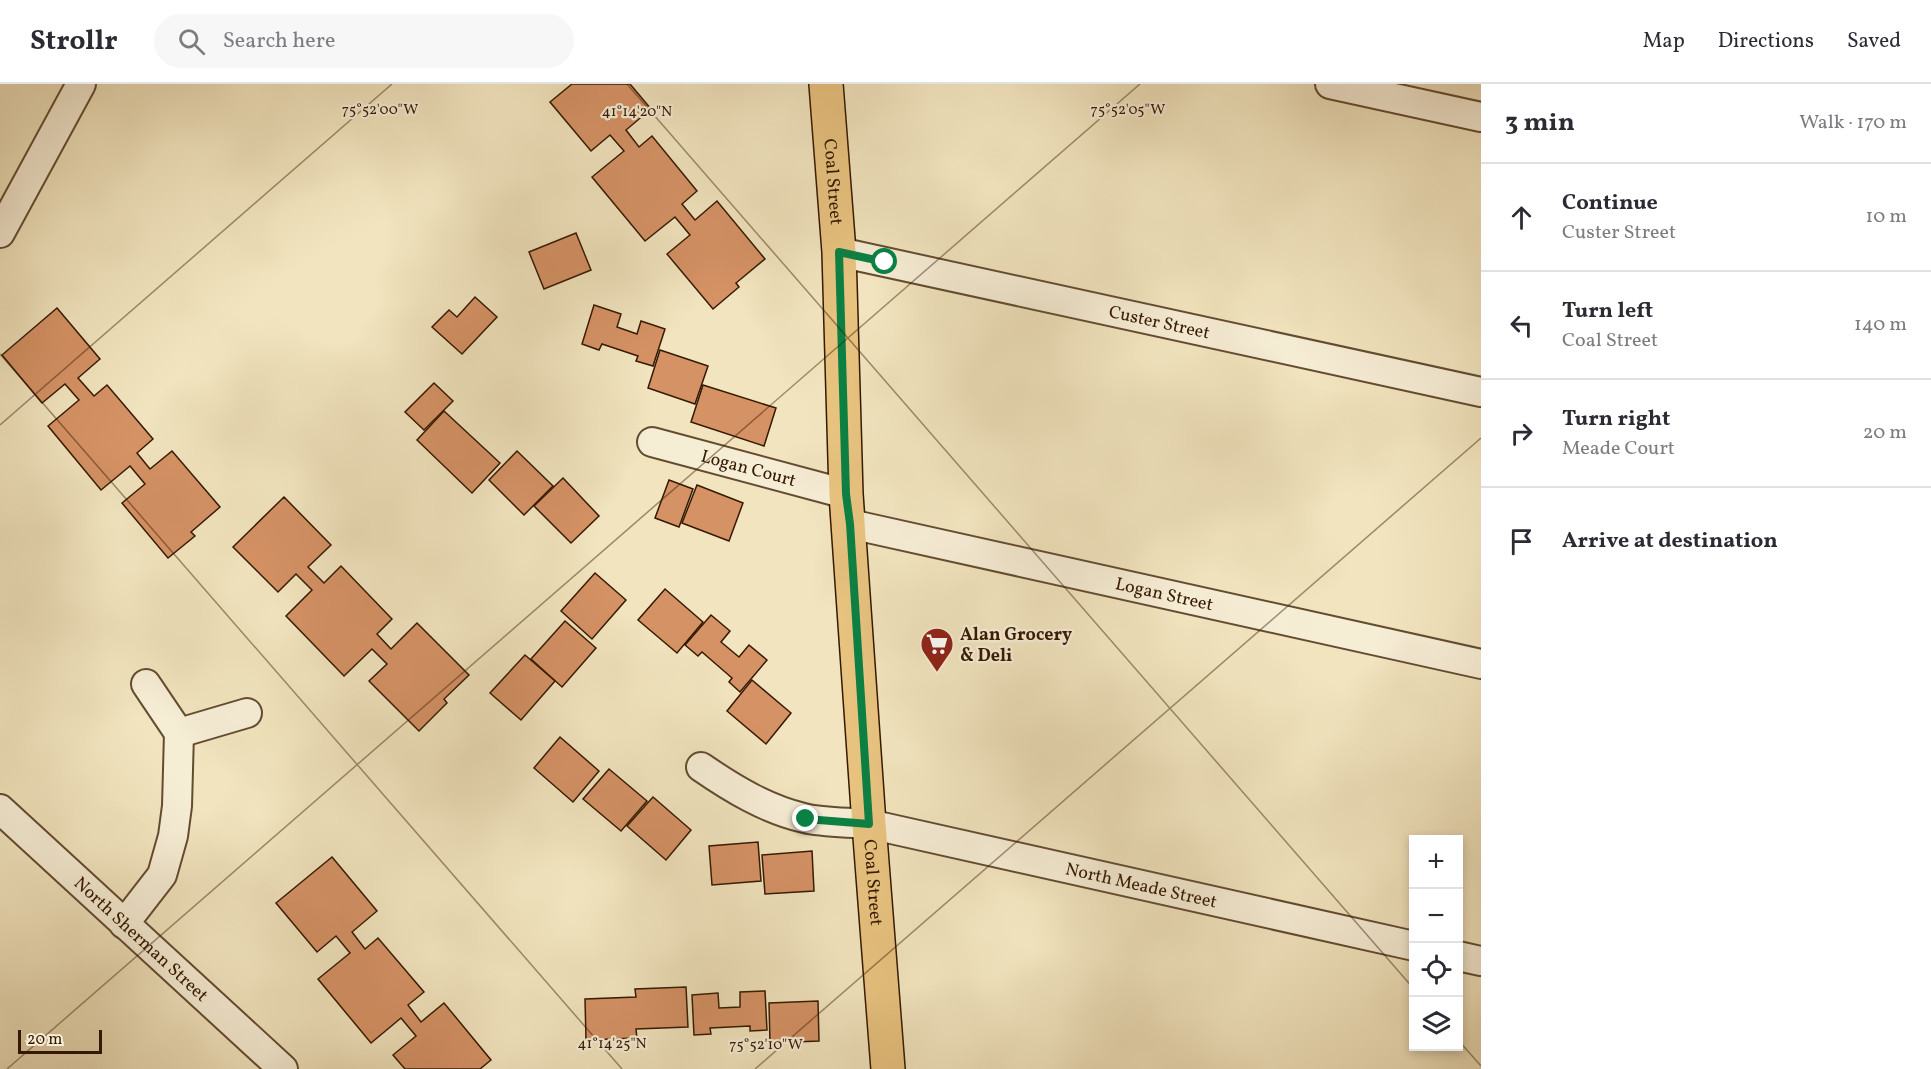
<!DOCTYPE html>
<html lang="en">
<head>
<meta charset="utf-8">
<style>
  :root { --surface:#fff; --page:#f7f7f7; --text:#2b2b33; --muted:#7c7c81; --line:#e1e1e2 }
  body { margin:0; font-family:Vollkorn,serif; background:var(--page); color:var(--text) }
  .controls { position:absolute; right:18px; bottom:18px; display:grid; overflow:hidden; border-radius:0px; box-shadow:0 3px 9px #0003 }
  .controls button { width:54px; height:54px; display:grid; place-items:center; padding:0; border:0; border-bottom:2px solid var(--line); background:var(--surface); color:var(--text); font:30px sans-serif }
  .scale { position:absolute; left:18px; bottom:15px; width:84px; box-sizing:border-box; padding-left:6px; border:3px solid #351902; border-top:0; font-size:16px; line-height:21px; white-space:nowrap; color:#351902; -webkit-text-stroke:4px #f6edd5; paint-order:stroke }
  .stop { position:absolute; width:18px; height:18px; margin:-14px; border:4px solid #0b8043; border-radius:50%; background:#fff }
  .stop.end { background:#0b8043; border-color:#fff; box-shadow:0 2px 6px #0008 }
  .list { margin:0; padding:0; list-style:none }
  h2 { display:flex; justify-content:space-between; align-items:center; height:78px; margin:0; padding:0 24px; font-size:26px }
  h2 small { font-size:20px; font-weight:400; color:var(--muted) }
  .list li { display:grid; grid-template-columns:39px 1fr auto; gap:18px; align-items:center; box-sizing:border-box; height:108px; padding:0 24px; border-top:2px solid var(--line) }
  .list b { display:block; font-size:22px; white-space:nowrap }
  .list p { margin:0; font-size:20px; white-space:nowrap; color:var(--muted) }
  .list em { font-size:20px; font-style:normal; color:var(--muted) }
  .icon { flex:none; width:33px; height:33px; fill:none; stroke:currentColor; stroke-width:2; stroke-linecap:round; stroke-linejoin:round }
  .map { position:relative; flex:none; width:1481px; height:985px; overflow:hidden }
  header { display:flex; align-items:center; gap:36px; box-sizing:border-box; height:84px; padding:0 30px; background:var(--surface); border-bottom:2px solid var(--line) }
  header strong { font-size:28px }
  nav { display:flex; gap:33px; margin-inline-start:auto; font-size:21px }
  .search { width:420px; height:54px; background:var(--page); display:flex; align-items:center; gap:15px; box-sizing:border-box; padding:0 21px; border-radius:33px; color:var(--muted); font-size:22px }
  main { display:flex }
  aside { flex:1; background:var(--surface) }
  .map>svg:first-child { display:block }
</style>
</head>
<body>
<header>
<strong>Strollr</strong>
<div class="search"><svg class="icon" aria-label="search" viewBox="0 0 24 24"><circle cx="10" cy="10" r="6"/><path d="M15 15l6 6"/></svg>Search here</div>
<nav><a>Map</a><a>Directions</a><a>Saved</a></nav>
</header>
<main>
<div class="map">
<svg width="1481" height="985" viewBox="0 0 1481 985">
  <rect width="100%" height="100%" fill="#f1e4be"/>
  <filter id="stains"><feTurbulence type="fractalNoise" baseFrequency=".00333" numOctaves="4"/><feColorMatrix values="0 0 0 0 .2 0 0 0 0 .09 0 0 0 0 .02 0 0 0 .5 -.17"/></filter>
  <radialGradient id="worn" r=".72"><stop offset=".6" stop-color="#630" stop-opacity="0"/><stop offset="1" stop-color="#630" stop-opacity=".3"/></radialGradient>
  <g fill="#d59265" stroke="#351902" stroke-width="1.5">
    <path d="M572 0H630L651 25 626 46 639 63 652 52 697 107 682 120 695 136 717 117 765 175 736 199 739 203 713 225 667 170 690 151 675 133 645 157 592 93 624 67 610 51 591 67 550 18Z"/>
    <path d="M576 149 591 186 544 205 529 168Z"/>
    <path d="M475 213 497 233 462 270 432 243 449 226 457 233Z"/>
    <path d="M594 221 621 230 617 243 637 250 641 237 665 245 653 282 636 277 638 272 602 260 599 266 582 260Z"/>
    <path d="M57 224 100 275 78 294 94 312 107 301 153 355 137 369 150 385 172 367 220 423 191 448 195 452 168 474 122 419 145 400 130 382 101 406 48 342 79 316 65 300 42 319 2 271Z"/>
    <path d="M660 266 708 282 695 320 648 304Z"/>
    <path d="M434 299 453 317 424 346 405 328Z"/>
    <path d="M703 301 776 324 764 362 691 338Z"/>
    <path d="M444 327 500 379 472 409 417 356Z"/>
    <path d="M517 367 553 402 524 431 489 396Z"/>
    <path d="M563 394 599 432 571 459 534 422Z"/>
    <path d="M669 396 693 405 679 443 655 434Z"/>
    <path d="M697 401 743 419 729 457 682 439Z"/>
    <path d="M284 413 331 461 308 483 324 499 341 482 392 535 377 550 391 565 417 539 469 591 444 615 447 619 419 647 369 597 387 580 372 565 344 592 286 532 312 506 296 490 278 508 233 463Z"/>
    <path d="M595 489 626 516 592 555 561 527Z"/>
    <path d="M665 505 703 538 677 569 638 536Z"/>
    <path d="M711 531 730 547 721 558 739 573 749 561 767 576 740 608 729 598 732 594 702 568 698 572 685 561Z"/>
    <path d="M565 537 596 564 562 603 531 575Z"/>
    <path d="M525 571 555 597 521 636 490 609Z"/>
    <path d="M752 596 791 629 766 660 727 627Z"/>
    <path d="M560 653 599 687 573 718 534 684Z"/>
    <path d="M609 685 647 717 621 747 583 715Z"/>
    <path d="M653 713 691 746 666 776 627 742Z"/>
    <path d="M758 758 761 797 712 801 709 762Z"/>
    <path d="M812 767 814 807 765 810 762 771Z"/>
    <path d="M332 773 377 827 352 848 365 865 378 854 424 908 408 921 421 938 444 919 491 976 480 985H405L393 971 416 952 401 934 371 959 318 895 350 869 336 852 317 868 276 819Z"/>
    <path d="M686 903 688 943 636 945 637 954 586 956 585 915 636 913 635 905Z"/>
    <path d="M765 907 767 946 750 947V942L710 944 711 950 694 951 692 911 718 909 719 924 740 923V908Z"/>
    <path d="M818 917 819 957 770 959 769 919Z"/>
  </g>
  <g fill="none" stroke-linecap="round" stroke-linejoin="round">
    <g stroke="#644c31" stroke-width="32">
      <g id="minor">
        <path d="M1330 0 1481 33"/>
        <path d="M0 149 81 0"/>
        <path id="s1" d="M839 168 1481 308"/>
        <path id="s2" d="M652 358 846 410"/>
        <path id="s3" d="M850 440 1481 580"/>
        <path d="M179 649 247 629"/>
        <path id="s4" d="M701 683C733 705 766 725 804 734 824 739 848 738 869 740L1414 862"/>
        <path id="s5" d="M0 725 283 985"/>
        <path d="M124 840 162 791 173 752 177 722 179 649 146 600"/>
        <path d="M1458 872 1481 877"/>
      </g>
    </g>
    <g stroke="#351902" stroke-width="36">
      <g id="major">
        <path id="s6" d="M826 0 839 168 846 410 869 740 888 985"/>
      </g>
    </g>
    <use href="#minor" stroke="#f6edd5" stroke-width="28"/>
    <use href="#major" stroke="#e8c27f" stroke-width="33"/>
  </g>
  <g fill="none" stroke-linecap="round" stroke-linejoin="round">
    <path stroke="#0b8043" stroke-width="8" d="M806 735 869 740 850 440 846 410 839 168 885 178"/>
  </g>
  <path fill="none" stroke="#351902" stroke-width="1.5" stroke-opacity="0.45" d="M627 0 1414 905M0 270 622 985M0 341 392 0M1458 956 1481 982M7 985 1140 0M755 985 1481 354"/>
  <defs>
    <g id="supermarket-pin" transform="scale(1.725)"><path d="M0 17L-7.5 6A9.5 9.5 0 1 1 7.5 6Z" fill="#8f2418" stroke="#f6edd5"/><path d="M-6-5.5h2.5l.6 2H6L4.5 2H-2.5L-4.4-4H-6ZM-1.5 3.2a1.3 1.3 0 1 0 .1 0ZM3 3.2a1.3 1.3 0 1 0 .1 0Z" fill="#fff"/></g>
  </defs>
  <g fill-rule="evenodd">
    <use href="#supermarket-pin" x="937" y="560"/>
  </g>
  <g text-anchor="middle" stroke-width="4.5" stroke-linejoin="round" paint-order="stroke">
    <g font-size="18" fill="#351902" stroke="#f6edd5">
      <text dy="6" stroke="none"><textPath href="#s6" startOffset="98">Coal Street</textPath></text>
      <text dy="6" stroke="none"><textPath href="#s1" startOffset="328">Custer Street</textPath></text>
      <text dy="6" stroke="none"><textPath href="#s2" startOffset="100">Logan Court</textPath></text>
      <text dy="6" stroke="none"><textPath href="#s3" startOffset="322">Logan Street</textPath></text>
      <text dy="6" stroke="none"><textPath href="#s6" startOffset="800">Coal Street</textPath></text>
      <text dy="6" stroke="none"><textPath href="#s4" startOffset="460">North Meade Street</textPath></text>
      <text dy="6" stroke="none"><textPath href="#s5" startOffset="192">North Sherman Street</textPath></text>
    </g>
    <g font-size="18" font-weight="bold" fill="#351902" stroke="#f6edd5" text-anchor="start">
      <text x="960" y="556">Alan Grocery<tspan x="960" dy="21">&amp; Deli</tspan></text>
    </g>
  </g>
  <g font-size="15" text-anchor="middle" fill="#351902" stroke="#f6edd5" stroke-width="4.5" stroke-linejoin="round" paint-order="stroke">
    <text x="380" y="30">75°52'00"W</text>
    <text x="1128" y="30">75°52'05"W</text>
    <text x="637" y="32">41°14'20"N</text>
    <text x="612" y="964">41°14'25"N</text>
    <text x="766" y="965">75°52'10"W</text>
  </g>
  <rect width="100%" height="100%" filter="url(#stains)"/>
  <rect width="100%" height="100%" fill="url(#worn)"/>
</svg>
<div class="controls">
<button>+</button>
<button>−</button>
<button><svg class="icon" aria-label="locate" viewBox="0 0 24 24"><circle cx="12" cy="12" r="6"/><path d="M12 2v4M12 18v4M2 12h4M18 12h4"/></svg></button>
<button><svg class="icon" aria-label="layers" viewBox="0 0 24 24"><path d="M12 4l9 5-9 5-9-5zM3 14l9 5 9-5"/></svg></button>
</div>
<div class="scale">20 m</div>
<div class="stop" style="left:885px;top:178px"></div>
<div class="stop end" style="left:806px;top:735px"></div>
</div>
<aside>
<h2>3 min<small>Walk · 170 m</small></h2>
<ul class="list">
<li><svg class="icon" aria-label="ahead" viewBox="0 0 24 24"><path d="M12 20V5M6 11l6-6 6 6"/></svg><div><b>Continue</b><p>Custer Street</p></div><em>10 m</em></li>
<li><svg class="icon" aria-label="left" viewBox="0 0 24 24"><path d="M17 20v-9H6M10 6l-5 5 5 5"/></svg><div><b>Turn left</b><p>Coal Street</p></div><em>140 m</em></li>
<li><svg class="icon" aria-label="right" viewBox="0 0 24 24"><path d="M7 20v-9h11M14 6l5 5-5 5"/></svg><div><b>Turn right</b><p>Meade Court</p></div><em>20 m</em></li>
<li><svg class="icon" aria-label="arrive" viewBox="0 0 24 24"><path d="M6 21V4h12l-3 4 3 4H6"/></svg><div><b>Arrive at destination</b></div></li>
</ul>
</aside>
</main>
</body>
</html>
